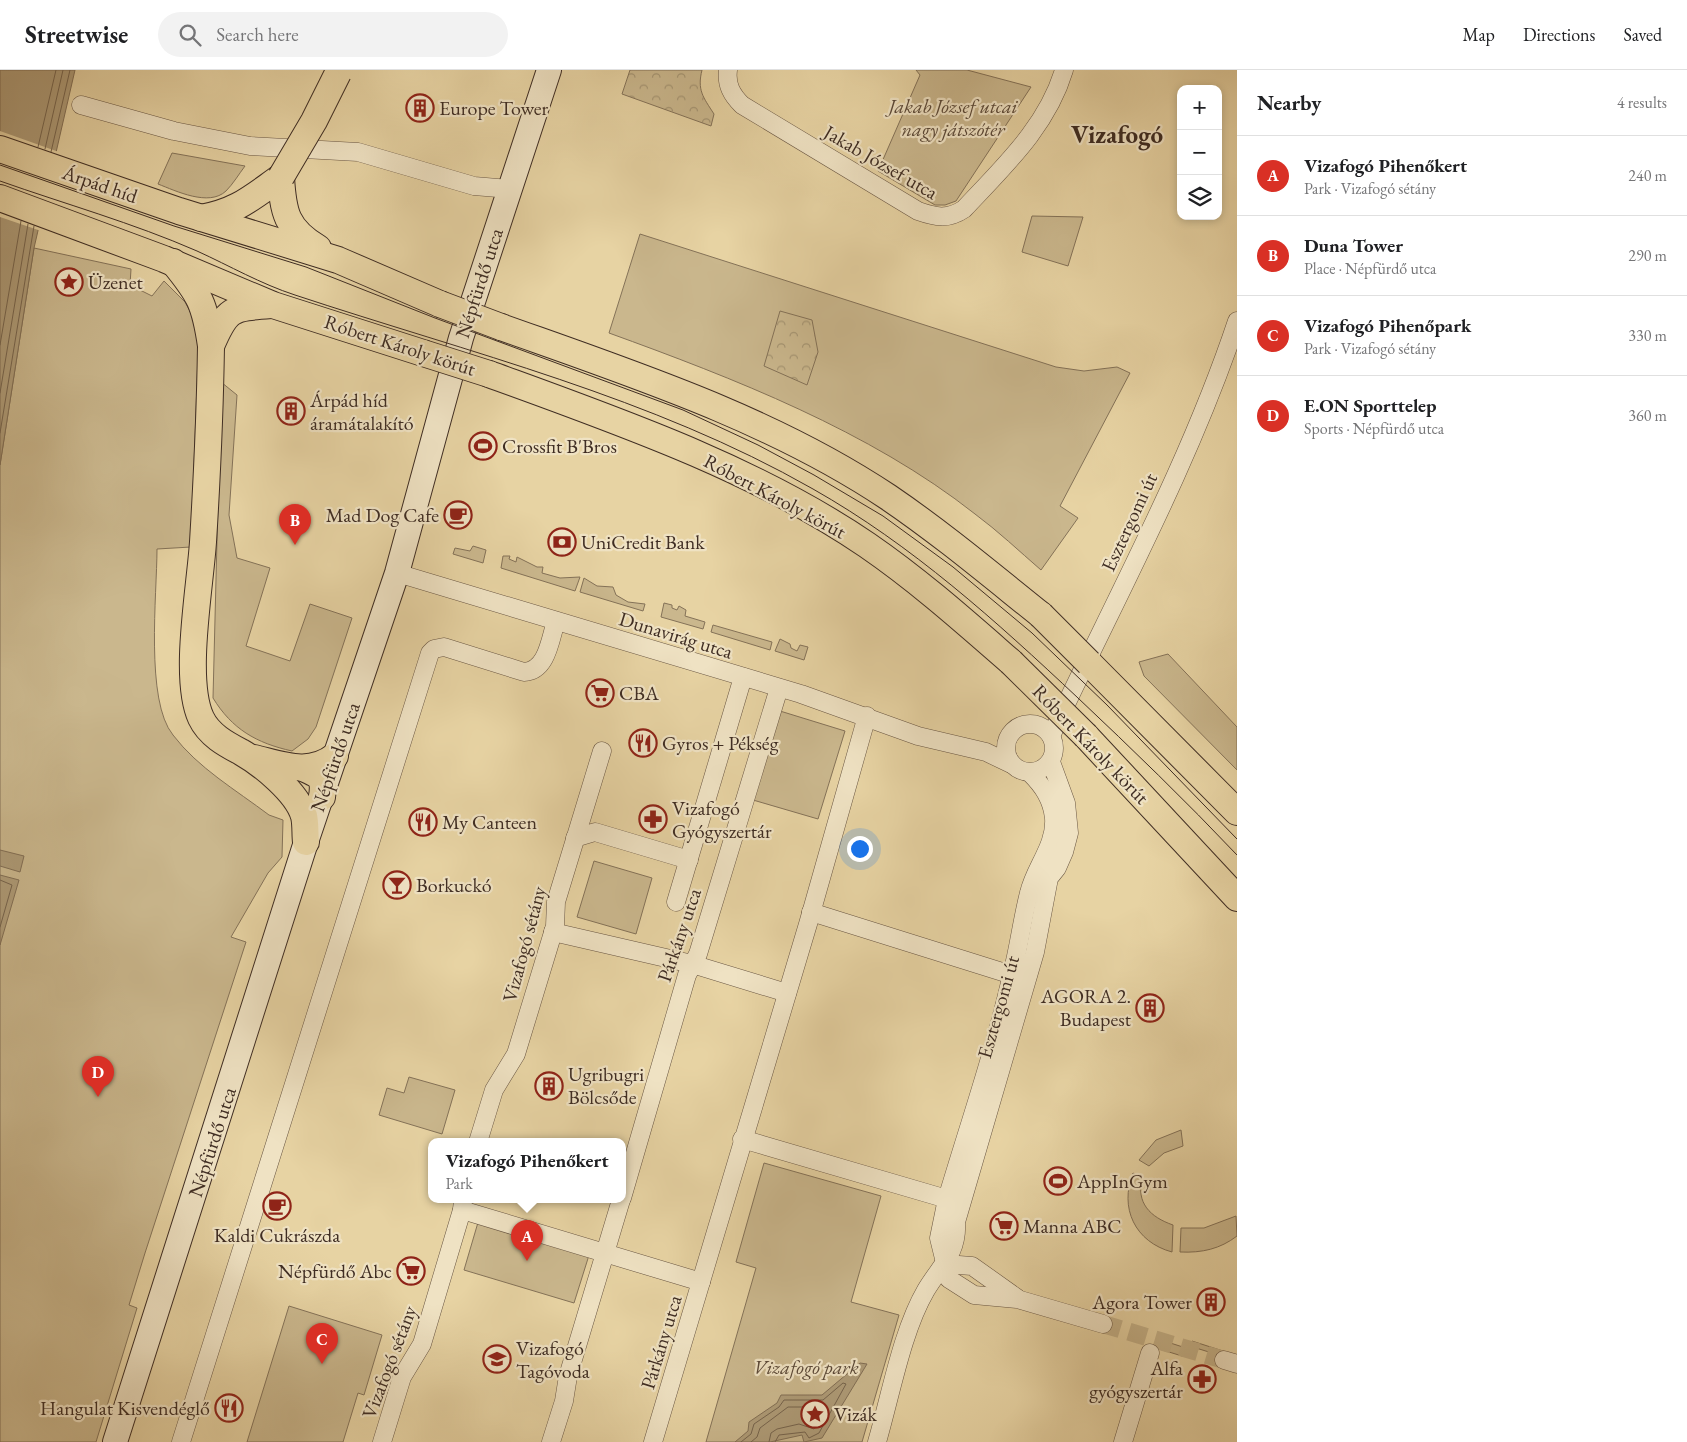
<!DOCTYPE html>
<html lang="en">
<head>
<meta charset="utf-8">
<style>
  :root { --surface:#fff; --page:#f2f2f2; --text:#202124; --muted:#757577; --line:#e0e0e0; --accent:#d93025 }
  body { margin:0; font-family:"EB Garamond",serif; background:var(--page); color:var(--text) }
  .controls { position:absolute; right:15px; top:15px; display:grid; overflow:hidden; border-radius:10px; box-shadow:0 2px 8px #0003 }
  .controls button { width:45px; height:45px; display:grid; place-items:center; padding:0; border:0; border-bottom:1px solid var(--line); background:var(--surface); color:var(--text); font:25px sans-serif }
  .you { position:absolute; left:859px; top:778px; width:18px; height:18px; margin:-12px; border:4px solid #fff; border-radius:50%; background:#1a73e8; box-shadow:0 0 0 8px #1a73e833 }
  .badge { display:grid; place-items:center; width:32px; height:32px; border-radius:50%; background:var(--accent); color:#fff; font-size:16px; font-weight:700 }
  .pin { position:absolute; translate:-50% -41px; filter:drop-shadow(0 1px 2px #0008) }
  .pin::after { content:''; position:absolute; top:26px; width:18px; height:15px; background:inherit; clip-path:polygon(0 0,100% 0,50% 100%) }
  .popup { position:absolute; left:428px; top:1068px; width:198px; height:65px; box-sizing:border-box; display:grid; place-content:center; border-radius:10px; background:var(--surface); filter:drop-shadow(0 1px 4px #0005); font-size:16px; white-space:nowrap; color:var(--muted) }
  .popup b { font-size:19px; color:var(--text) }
  .popup::after { content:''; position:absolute; left:50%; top:100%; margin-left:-10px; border:10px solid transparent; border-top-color:var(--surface) }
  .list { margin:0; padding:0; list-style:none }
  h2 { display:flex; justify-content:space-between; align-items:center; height:65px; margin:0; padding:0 20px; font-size:21px }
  h2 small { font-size:16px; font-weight:400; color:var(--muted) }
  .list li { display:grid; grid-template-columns:32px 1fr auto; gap:15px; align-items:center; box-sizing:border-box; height:80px; padding:0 20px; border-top:1px solid var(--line) }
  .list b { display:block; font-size:19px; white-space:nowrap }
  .list p { margin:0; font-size:16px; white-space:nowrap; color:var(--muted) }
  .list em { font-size:16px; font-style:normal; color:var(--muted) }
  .icon { flex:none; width:28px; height:28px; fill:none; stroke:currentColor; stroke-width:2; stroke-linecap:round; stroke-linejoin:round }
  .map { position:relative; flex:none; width:1237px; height:1372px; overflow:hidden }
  header { display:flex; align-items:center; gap:30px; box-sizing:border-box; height:70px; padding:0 25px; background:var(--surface); border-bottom:1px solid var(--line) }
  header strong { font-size:24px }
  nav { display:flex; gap:28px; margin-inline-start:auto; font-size:18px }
  .search { width:350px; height:45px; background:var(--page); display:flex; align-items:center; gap:12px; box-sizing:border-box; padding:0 18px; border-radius:28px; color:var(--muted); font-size:19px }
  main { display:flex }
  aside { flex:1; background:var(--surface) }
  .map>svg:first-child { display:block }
</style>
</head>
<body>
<header>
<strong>Streetwise</strong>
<div class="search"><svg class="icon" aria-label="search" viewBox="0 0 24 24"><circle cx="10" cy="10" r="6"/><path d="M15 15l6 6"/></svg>Search here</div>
<nav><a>Map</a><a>Directions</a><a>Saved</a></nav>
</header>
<main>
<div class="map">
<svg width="1237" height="1372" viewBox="0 0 1237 1372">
  <defs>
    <pattern id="forest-crowns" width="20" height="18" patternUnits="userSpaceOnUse" patternTransform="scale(1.25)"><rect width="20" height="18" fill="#cab78d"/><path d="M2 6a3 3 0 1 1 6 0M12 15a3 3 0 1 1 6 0" fill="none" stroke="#a59573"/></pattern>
  </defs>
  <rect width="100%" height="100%" fill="#e7d3a3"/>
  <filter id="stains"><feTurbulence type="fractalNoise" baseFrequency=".004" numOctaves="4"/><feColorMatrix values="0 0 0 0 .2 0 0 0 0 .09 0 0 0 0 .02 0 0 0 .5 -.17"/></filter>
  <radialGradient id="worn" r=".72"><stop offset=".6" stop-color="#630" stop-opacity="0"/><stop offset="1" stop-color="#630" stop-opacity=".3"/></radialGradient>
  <g fill="#cab78d" stroke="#847258">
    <path d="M916 0H967L1031 17 956 131 945 135H935L878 101 920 5Z"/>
    <path d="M172 83 245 96C239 104 233 114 226 121 209 137 176 121 158 114Z"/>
    <path d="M1032 146 1083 147 1068 196 1022 182Z"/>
    <path d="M640 164 1056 297 1084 301 1117 297 1130 303 1060 436 1078 448 1041 500C1019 481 998 461 975 444 870 361 733 308 609 263Z"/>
    <path d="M34 178 131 199 130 215 152 226 164 211 185 232 199 258 191 477 157 479C157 524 145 631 173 665 198 698 236 720 269 745L283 750 282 787 268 803 231 867 246 872 145 1183 129 1235 137 1238 96 1372H0V395Z"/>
    <path d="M221 312 237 325 229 445 237 488 270 498 246 576 290 591 310 534 352 548 316 657 308 669 292 681C256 673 232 659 213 628Z"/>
    <path d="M473 476 486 480 483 493 453 484 455 478 470 481Z"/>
    <path d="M503 486H510L509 489 516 492 517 487 537 497H543L542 503 560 508 580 507 575 521 501 498Z"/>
    <path d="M584 508 597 516 613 517 616 525 628 532 645 534 643 541 580 522Z"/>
    <path d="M664 533 672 535V538L677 540 679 536 686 540 685 546 705 552 703 559 661 547Z"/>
    <path d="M713 555 772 572 770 580 711 562Z"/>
    <path d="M780 569 790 574 791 578 797 581 800 575 808 577 804 590 775 581Z"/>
    <path d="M1168 584 1237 657V700L1144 606 1139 592Z"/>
    <path d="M780 641 845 661 818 749 753 730Z"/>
    <path d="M594 791 652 808 636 864 577 847Z"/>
    <path d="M409 1007 455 1020 442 1064 379 1045 387 1018 404 1023Z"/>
    <path d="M1181 1060 1183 1076 1164 1083 1149 1096 1139 1090 1156 1070Z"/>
    <path d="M764 1093 881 1126 851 1232 899 1245 862 1372H706L756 1198 736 1192Z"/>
    <path d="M1133 1103 1142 1108C1136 1133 1150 1147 1173 1155L1172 1182C1135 1172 1119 1138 1133 1103Z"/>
    <path d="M1236 1146 1237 1166C1220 1179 1202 1183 1180 1182L1181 1158H1204Z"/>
    <path d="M479 1149 590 1182 574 1233 464 1200Z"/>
    <path d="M289 1236 382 1265 364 1325 358 1323 343 1372H247Z"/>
    <path d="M1158 1269 1189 1279 1192 1271 1226 1282 1225 1287 1196 1278 1182 1286 1156 1278Z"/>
  </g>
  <g fill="url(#forest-crowns)" stroke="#847258">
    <path d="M630 0H702C697 20 703 27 714 44L711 56 622 24Z"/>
    <path d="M780 241 812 250 818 282 807 315 764 296Z"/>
  </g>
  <g fill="#ae9b77" stroke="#826f55">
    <path d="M0 0H75L34 178 0 395Z"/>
    <path d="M0 780 24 786 20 802 0 796Z"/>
    <path d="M0 805 19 810 0 875Z"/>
    <path d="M860 1293 867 1294 822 1368 804 1372 802 1365 770 1372H735L748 1361 749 1352 777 1333 781 1325H822Z"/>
  </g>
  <path fill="#e7d3a3" d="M0 61 59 82 41 161 0 147Z"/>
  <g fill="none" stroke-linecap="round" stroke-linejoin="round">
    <g stroke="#76644d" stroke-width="1">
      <path d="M38 77 56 0"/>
      <path d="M45 79 63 0"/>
      <path d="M51 82 70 0"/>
      <path d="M0 275 21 151"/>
      <path d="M0 323 28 154"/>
      <path d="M0 363 34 156"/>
      <path d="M0 810 12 815 0 857"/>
      <path d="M741 1372 751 1364 754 1354 779 1337 784 1330H823L843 1313 846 1314 819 1363 809 1368 805 1362 779 1365 775 1372"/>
      <path d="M751 1372 757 1367 760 1358 788 1337H825L814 1359 799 1354 777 1359 771 1363 769 1372"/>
    </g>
    <path stroke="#c5b289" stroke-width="18" stroke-dasharray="18 9" stroke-linecap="butt" d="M1103 1254 1224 1290"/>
    <g stroke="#695643" stroke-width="19">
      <g id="street">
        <path d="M728 0C726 15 732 25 742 35L918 141C935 147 948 150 964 139 1003 97 1047 57 1064 0"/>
        <path d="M81 35 174 61 250 76 358 82 474 116 510 119"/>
        <path d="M397 503 801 624 918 666 986 682 1011 694"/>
        <circle cx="1030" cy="678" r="24"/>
        <path d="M1051 666C1115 529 1189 395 1237 251"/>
        <path d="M1030 703C1043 716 1052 729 1054 748 1056 776 1035 797 1029 823 1022 850 1019 877 1012 904 995 980 969 1055 947 1129L939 1168 949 1209 974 1225 1017 1229 1103 1254"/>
        <path d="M575 768 595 762 689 790"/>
        <path d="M676 832 743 607"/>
        <path d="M811 842 1012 905"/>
        <path d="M553 862 692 894 787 923"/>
        <path d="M742 1069 947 1129"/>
        <path d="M478 1072 494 1020 516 984 555 856 556 832 602 681"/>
        <path d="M622 1128 687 905 698 884 779 618"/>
        <path d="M462 1140 701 1212"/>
        <path d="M945 1194 972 1196 1017 1228"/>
        <path d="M1224 1290 1237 1294"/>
        <path d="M181 1372 430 583 434 579 444 577 524 602C547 601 550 570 556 551"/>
        <path d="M382 1372 402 1307 422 1274 462 1140 463 1130"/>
        <path d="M551 1372 564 1331 568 1306 621 1130"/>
        <path d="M653 1372 808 854 867 646"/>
        <path d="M877 1372C891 1324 902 1261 926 1220 941 1195 958 1183 956 1152L1035 882 1049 808 1057 798 1064 782 1069 763 1066 733 1051 692"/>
        <path d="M1123 1372 1150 1283"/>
      </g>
    </g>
    <g stroke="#3f2d23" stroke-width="26">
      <path id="secondary" d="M115 1372 306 772 397 503 461 268 549 0"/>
    </g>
    <g stroke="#3f2d23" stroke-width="28">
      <g id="primary">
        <path d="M0 79 179 141 338 190 440 234"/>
        <path d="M281 107C283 142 286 159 318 178"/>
        <path d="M0 128 164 189 273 235 423 283"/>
        <path d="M201 148C238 141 251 128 281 107"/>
        <path d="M173 192C200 225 205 234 211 276 210 341 207 407 203 472 200 518 183 609 201 648 209 665 226 674 241 682 262 694 297 722 304 746 306 754 305 764 306 772"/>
        <path d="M501 257C633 304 771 349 888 427 941 463 991 505 1041 545"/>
        <path d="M211 276C227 238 231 238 272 235"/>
        <path d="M489 304C618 351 754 398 867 475 918 510 964 551 1011 592"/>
        <path d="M1089 593 1237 742"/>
        <path d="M1086 666 1237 828"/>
        <path d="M254 688C283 695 310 706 335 686"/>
        <path d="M303 698C320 706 325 707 322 727"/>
      </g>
    </g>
    <use href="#street" stroke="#efe2c3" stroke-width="18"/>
    <use href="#secondary" stroke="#efe2c3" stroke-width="24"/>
    <use href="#primary" stroke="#e7d3a3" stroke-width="26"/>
    <g stroke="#3f2d23" stroke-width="1">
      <path d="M0 95 174 156 306 197 435 248 683 340 758 375 814 405 883 446 953 497 1032 563 1107 635 1237 769"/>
      <path d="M0 111C65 134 133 153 197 181 230 196 261 214 295 225 470 283 652 327 813 419 912 475 996 551 1078 628 1132 679 1186 731 1237 785"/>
    </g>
    <g stroke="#3f2d23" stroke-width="28" stroke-linecap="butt">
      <g id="primary-bridge">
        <path d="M281 107 314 51 338 3"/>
        <path d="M440 234 501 257"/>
        <path d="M423 283 489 304"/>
        <path d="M1041 545 1089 593"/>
        <path d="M1011 592 1086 666"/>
      </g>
    </g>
    <use href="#primary-bridge" stroke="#e7d3a3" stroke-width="26"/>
  </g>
  <defs>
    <g id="building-ring" transform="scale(1.4375)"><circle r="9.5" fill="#efe2c3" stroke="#8f2418" stroke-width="1.5"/><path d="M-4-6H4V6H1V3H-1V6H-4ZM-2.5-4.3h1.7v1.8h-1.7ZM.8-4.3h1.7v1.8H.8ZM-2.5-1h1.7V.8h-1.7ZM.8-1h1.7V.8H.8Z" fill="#8f2418"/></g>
    <g id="sight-ring" transform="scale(1.4375)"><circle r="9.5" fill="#efe2c3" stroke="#8f2418" stroke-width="1.5"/><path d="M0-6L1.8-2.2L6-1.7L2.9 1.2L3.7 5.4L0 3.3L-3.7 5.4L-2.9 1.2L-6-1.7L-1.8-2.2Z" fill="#8f2418"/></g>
    <g id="stadium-ring" transform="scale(1.4375)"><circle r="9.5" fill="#efe2c3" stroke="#8f2418" stroke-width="1.5"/><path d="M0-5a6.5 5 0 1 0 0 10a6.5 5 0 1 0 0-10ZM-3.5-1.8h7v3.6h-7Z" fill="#8f2418"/></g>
    <g id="cafe-ring" transform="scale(1.4375)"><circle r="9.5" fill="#efe2c3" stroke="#8f2418" stroke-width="1.5"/><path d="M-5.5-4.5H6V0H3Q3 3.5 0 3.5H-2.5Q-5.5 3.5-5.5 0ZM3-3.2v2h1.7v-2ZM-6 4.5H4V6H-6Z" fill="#8f2418"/></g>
    <g id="bank-ring" transform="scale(1.4375)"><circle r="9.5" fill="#efe2c3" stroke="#8f2418" stroke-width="1.5"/><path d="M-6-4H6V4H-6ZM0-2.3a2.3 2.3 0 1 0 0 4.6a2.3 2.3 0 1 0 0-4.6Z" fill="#8f2418"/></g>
    <g id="supermarket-ring" transform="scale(1.4375)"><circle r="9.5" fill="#efe2c3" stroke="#8f2418" stroke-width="1.5"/><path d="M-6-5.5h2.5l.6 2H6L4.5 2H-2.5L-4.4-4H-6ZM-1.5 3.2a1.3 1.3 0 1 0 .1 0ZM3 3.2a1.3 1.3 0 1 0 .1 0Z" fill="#8f2418"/></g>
    <g id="restaurant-ring" transform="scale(1.4375)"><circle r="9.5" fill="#efe2c3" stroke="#8f2418" stroke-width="1.5"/><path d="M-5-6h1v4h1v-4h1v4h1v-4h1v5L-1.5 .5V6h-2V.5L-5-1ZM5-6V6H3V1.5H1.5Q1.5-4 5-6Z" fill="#8f2418"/></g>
    <g id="pharmacy-ring" transform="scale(1.4375)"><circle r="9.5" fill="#efe2c3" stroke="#8f2418" stroke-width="1.5"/><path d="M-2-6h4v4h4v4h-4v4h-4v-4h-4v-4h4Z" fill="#8f2418"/></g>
    <g id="bar-ring" transform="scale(1.4375)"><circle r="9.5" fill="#efe2c3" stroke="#8f2418" stroke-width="1.5"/><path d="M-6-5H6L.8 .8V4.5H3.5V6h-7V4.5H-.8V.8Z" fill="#8f2418"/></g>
    <g id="school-ring" transform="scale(1.4375)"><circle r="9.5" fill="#efe2c3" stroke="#8f2418" stroke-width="1.5"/><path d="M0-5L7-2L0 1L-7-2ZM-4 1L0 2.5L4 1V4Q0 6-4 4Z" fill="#8f2418"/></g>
  </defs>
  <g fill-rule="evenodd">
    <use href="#building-ring" x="420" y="38"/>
    <use href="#sight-ring" x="69" y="212"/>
    <use href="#building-ring" x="291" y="341"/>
    <use href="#stadium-ring" x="483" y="376"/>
    <use href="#cafe-ring" x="458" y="445"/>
    <use href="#bank-ring" x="562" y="472"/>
    <use href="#supermarket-ring" x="600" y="623"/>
    <use href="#restaurant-ring" x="643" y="673"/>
    <use href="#pharmacy-ring" x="653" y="749"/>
    <use href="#restaurant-ring" x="423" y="752"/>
    <use href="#bar-ring" x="397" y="815"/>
    <use href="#building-ring" x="1150" y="938"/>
    <use href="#building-ring" x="549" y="1016"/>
    <use href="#stadium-ring" x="1058" y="1111"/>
    <use href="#cafe-ring" x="277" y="1136"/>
    <use href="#supermarket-ring" x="1004" y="1156"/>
    <use href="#supermarket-ring" x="411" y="1201"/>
    <use href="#building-ring" x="1211" y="1232"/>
    <use href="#school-ring" x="497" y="1289"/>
    <use href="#pharmacy-ring" x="1202" y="1309"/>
    <use href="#restaurant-ring" x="229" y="1338"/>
    <use href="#sight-ring" x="815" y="1344"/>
  </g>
  <g text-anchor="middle" stroke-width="4.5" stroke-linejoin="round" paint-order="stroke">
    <g font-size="20" font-style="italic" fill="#5b4938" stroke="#efe2c3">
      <text x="953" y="43">Jakab József utcai<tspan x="953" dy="23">nagy játszótér</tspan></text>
      <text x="806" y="1304">Vizafogó park</text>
    </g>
    <g font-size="20" fill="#3f2d23" stroke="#efe2c3" text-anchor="start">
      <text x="439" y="45">Europe Tower</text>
      <text x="88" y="219">Üzenet</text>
      <text x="310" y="337">Árpád híd<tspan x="310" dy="23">áramátalakító</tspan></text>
      <text x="502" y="383">Crossfit B'Bros</text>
      <text x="439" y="452" text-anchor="end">Mad Dog Cafe</text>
      <text x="581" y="479">UniCredit Bank</text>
      <text x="619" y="630">CBA</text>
      <text x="662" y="680">Gyros + Pékség</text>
      <text x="672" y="745">Vizafogó<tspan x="672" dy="23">Gyógyszertár</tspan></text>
      <text x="442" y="759">My Canteen</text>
      <text x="416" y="822">Borkuckó</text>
      <text x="1131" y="933" text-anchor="end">AGORA 2.<tspan x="1131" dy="23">Budapest</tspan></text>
      <text x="568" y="1011">Ugribugri<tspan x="568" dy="23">Bölcsőde</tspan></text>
      <text x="1077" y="1118">AppInGym</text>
      <text x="1023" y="1163">Manna ABC</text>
      <text x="277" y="1172" text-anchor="middle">Kaldi Cukrászda</text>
      <text x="392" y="1208" text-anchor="end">Népfürdő Abc</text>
      <text x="1192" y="1239" text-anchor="end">Agora Tower</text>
      <text x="516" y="1285">Vizafogó<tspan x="516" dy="23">Tagóvoda</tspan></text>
      <text x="1183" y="1305" text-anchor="end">Alfa<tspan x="1183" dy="23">gyógyszertár</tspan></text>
      <text x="210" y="1345" text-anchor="end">Hangulat Kisvendéglő</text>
      <text x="834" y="1351">Vizák</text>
    </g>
    <g font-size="20" fill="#3f2d23" stroke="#efe2c3">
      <text transform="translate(881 92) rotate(30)" y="7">Jakab József utca</text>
      <text transform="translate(100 114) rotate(19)" y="7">Árpád híd</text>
      <text transform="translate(479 213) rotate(-72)" y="7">Népfürdő utca</text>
      <text transform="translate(400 275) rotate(18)" y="7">Róbert Károly körút</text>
      <text transform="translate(775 426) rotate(28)" y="7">Róbert Károly körút</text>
      <text transform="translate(1129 452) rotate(-65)" y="7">Esztergomi út</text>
      <text transform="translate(676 565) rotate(17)" y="7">Dunavirág utca</text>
      <text transform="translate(1091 674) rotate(46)" y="7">Róbert Károly körút</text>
      <text transform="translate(335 687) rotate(-71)" y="7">Népfürdő utca</text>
      <text transform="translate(679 865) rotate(-71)" y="7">Párkány utca</text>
      <text transform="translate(524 874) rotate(-75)" y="7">Vizafogó sétány</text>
      <text transform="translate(998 937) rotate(-74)" y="7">Esztergomi út</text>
      <text transform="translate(212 1072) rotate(-72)" y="7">Népfürdő utca</text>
      <text transform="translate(661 1272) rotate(-73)" y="7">Párkány utca</text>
      <text transform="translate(389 1292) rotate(-69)" y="7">Vizafogó sétány</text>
    </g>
    <g font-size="25" font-weight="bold" fill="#3f2d23" stroke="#efe2c3">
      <text x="1117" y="73">Vizafogó</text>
    </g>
  </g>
  <rect width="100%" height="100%" filter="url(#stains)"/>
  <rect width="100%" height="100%" fill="url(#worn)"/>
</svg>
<div class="controls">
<button>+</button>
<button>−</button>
<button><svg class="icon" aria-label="layers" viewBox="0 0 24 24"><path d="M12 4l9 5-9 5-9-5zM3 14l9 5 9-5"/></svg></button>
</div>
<div class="you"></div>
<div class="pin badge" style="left:527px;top:1191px">A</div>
<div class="popup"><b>Vizafogó Pihenőkert</b>Park</div>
<div class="pin badge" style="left:295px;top:475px">B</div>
<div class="pin badge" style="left:322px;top:1294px">C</div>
<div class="pin badge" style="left:98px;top:1027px">D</div>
</div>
<aside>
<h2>Nearby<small>4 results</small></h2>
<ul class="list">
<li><span class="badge">A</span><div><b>Vizafogó Pihenőkert</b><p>Park · Vizafogó sétány</p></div><em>240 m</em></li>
<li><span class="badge">B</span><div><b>Duna Tower</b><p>Place · Népfürdő utca</p></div><em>290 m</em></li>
<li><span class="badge">C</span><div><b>Vizafogó Pihenőpark</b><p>Park · Vizafogó sétány</p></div><em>330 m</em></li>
<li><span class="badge">D</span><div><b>E.ON Sporttelep</b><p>Sports · Népfürdő utca</p></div><em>360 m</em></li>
</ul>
</aside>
</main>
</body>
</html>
